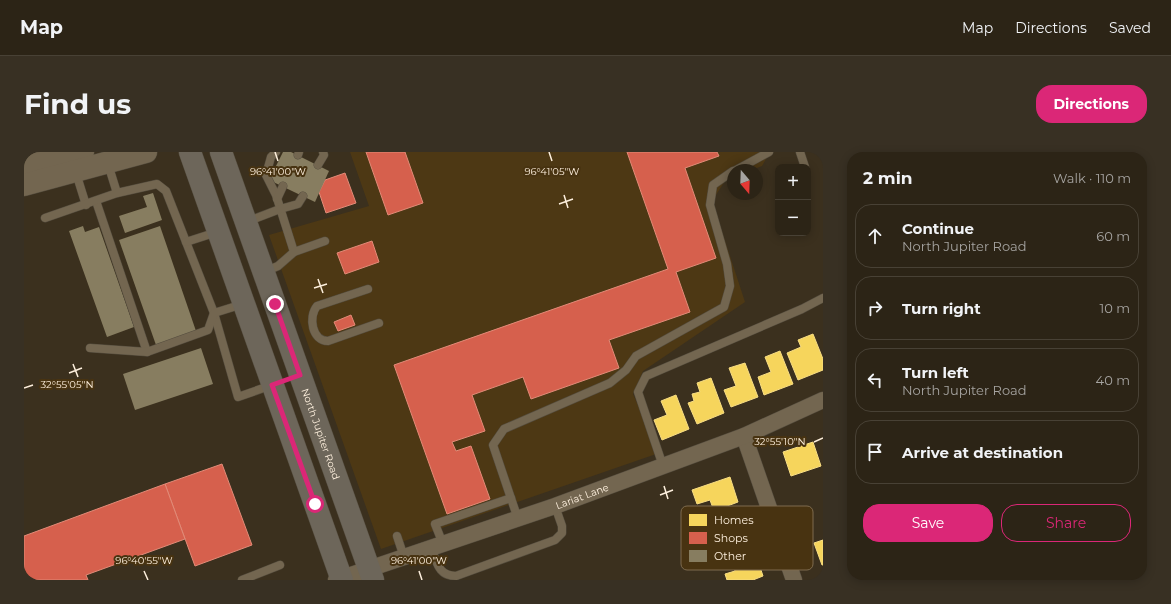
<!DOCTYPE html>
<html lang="en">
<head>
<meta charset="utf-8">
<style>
  :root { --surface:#2c2416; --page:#383023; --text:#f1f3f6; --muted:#a6a4a1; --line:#484135; --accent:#db2777 }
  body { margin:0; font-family:Montserrat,sans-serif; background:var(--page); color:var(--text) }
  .controls { position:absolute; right:12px; top:12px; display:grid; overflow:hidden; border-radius:8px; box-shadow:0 2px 10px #0003 }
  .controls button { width:36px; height:36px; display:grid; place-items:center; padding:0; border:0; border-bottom:1px solid var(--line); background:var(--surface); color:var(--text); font:20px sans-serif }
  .compass { position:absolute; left:703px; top:12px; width:36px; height:36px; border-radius:50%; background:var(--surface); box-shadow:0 2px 10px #0003; rotate:161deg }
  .stop { position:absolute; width:12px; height:12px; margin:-9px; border:3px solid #db2777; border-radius:50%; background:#fff }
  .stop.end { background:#db2777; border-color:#fff; box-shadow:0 1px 4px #0008 }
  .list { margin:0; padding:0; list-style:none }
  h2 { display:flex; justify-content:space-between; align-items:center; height:52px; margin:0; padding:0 16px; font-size:17px }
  h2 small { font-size:13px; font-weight:400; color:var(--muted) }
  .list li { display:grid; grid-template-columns:26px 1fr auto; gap:12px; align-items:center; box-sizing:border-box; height:64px; margin:0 8px 8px; padding:0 8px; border:1px solid var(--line); border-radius:16px }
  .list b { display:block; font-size:15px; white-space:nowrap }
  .list p { margin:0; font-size:13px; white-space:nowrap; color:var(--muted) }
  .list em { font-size:13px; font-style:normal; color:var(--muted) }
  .actions { display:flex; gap:8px; padding:12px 16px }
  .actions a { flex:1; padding:9px 0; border:1px solid var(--accent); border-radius:16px; text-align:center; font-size:14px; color:var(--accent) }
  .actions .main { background:var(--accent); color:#fff }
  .icon { flex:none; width:22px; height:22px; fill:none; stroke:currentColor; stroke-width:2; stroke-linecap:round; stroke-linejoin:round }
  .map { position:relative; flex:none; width:799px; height:428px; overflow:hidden; border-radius:16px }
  header { display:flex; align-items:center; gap:24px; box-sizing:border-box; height:56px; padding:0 20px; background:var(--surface); border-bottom:1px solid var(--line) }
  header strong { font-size:19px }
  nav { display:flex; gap:22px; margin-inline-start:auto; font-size:14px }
  .intro { display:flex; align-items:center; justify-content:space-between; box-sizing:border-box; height:96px; padding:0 24px }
  h1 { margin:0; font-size:28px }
  .button { padding:10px 18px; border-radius:16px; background:var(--accent); color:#fff; font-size:14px; font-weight:700 }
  main { display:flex; gap:24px; padding:0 24px }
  aside { flex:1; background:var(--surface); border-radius:16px; box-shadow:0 2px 10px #0003 }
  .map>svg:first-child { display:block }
</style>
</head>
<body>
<header>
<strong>Map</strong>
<nav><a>Map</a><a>Directions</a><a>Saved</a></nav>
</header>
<div class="intro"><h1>Find us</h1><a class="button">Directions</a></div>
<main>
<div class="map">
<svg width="799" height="428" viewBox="0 0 799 428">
  <rect width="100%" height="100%" fill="#3b301e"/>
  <path fill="#4d3814" d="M326 0H746L738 14 728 18H709V25L701 29 688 49 721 150 619 219 609 242 635 301 357 397 245 83 345 54Z"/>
  <g fill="#f6d55c" stroke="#f8dd83">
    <path d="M789 182 799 207V218L774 228 763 201 777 195 774 188Z"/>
    <path d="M756 199 769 232 740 243 734 225 747 220 741 205Z"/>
    <path d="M721 211 734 245 707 255 700 238 712 234 705 216Z"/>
    <path d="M687 226 700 261 673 272 664 251 670 249 668 242 676 240 673 231Z"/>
    <path d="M652 243 665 277 638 288 630 268 643 263 637 249Z"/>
    <path d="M789 290 797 314 767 324 759 300Z"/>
    <path d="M706 325 714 350 690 359 686 348 673 352 668 338Z"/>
    <path d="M799 388V413H798L790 391Z"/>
    <path d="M725 403 727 411 734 409 739 424 729 428H703L701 422 711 419 708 409Z"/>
  </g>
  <g fill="#d6604d" stroke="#e28b78">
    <path d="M342 0H381L399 51 364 63Z"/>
    <path d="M603 0H693L695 4 661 16 692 106 652 120 666 160 585 188 595 216 507 247 499 225 448 243 461 279 428 290 432 299 447 294 466 347 423 362 370 213 644 117Z"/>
    <path d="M321 21 332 51 302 61 295 40 301 28Z"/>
    <path d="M348 89 355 110 321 122 313 101Z"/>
    <path d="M327 163 331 173 314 179 310 170Z"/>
    <path d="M198 312 228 393 171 414 141 332Z"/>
    <path d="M141 332 161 387 62 423 64 428H0V384Z"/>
  </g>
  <g fill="#877d60">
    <path d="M259 0H267L305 19 291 50 245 28Z"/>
    <path d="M129 41 138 68 101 81 95 64 123 55 119 44Z"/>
    <path d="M59 74 61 80 75 75 110 175 83 185 45 79Z"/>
    <path d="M136 74 172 179 132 193 95 88Z"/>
    <path d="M177 196 189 232 111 258 99 222Z"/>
  </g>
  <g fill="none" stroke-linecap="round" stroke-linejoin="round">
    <g stroke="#554d3f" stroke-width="9">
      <g id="service">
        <path d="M252 0 247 5 242 23 252 43 270 100"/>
        <path d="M776 0 781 15"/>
        <path d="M274 3 275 0"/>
        <path d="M84 12 93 41"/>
        <path d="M294 13 300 3 299 0"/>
        <path d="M712 18 745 0"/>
        <path d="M52 21 62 53"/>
        <path d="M253 47 259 34"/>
        <path d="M72 49 123 200"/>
        <path d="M21 66 93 41 133 32 142 39 190 161 214 245 248 233"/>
        <path d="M222 70 256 57 274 52 279 44"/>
        <path d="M162 90 193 80"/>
        <path d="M240 120 254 114 270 100 301 89"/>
        <path d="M344 137 293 154C284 165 288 189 304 189L355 171"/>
        <path d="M66 196 123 200 184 178 190 161 219 152"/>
        <path d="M639 314 614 240 622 224 778 157 799 146"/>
        <path d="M494 367 469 293 480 277 586 231 602 218 612 204 700 155 706 134 703 112 686 53 689 33 709 19"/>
        <path d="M373 384 380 405"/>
        <path d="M419 392 411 372 487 346"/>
        <path d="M407 396C413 410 414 424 432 424L531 388 538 381V374L531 354"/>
        <path d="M218 428 256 413"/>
      </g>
    </g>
    <g stroke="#554d3f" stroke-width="17">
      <g id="minor">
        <path d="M720 284 770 428"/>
        <path id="s1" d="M312 428 531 354 720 284 799 248"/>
      </g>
    </g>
    <g stroke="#554d3f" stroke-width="23">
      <g id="secondary">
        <path d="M0 13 59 0"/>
        <path d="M0 33 122 0"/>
      </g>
    </g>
    <g stroke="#554d3f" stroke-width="23">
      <g id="primary">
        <path d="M166 0 318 428"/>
        <path id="s2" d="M197 0 349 428"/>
      </g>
    </g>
    <use href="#service" stroke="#736650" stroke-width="8"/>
    <use href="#minor" stroke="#736650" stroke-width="16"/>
    <use href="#secondary" stroke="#736650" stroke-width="22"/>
    <use href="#primary" stroke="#6d665a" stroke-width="22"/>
  </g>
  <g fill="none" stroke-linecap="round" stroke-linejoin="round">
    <path stroke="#db2777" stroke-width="5" d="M251 152 276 223 248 233 291 352"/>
  </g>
  <path fill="none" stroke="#fdefdd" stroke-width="1.5" d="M251 0 254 9M525 0 528 9M540 43 544 56M535 52 549 47M294 127 299 141M290 136 303 132M49 212 54 225M45 221 58 216M0 236 9 233M790 290 799 286M640 334 644 347M636 343 649 338M120 419 124 428M395 419 398 428"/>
  <g text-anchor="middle" stroke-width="4" stroke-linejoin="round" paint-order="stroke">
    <g font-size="10" fill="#fdefdd" stroke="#483311">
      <text dy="4" stroke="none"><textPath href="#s2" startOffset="299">North Jupiter Road</textPath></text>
      <text dy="4" stroke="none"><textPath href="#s1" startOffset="260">Lariat Lane</textPath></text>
    </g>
  </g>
  <rect x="657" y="354" width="132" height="64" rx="6" fill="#483311" stroke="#7e6b4e" stroke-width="1"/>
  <rect x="665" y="362" width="18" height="12" fill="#f6d55c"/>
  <rect x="665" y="380" width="18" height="12" fill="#d6604d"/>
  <rect x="665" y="398" width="18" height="12" fill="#877d60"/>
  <g font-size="11" fill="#fdefdd">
    <text x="690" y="372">Homes</text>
    <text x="690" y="390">Shops</text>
    <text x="690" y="408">Other</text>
  </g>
  <g font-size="10" text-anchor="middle" fill="#fdefdd" stroke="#483311" stroke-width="4" stroke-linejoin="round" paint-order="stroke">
    <text x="254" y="23">96°41'00"W</text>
    <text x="528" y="23">96°41'05"W</text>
    <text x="43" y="236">32°55'05"N</text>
    <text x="756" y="293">32°55'10"N</text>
    <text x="120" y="412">96°40'55"W</text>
    <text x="395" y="412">96°41'00"W</text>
  </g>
</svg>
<div class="controls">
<button>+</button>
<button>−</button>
</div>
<svg class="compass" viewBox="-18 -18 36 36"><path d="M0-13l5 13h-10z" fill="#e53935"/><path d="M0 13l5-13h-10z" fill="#a6a4a1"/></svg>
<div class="stop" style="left:291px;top:352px"></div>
<div class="stop end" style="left:251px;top:152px"></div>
</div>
<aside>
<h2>2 min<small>Walk · 110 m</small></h2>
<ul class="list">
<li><svg class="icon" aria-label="ahead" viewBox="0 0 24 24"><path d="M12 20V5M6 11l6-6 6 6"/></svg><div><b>Continue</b><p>North Jupiter Road</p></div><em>60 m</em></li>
<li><svg class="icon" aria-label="right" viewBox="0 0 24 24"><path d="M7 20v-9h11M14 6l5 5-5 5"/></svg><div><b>Turn right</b></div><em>10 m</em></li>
<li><svg class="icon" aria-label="left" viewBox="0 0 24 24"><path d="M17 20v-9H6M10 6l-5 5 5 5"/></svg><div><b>Turn left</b><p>North Jupiter Road</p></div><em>40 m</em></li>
<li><svg class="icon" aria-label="arrive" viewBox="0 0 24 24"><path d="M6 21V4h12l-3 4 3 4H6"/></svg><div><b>Arrive at destination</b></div></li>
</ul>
<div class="actions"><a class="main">Save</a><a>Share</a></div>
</aside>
</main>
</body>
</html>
